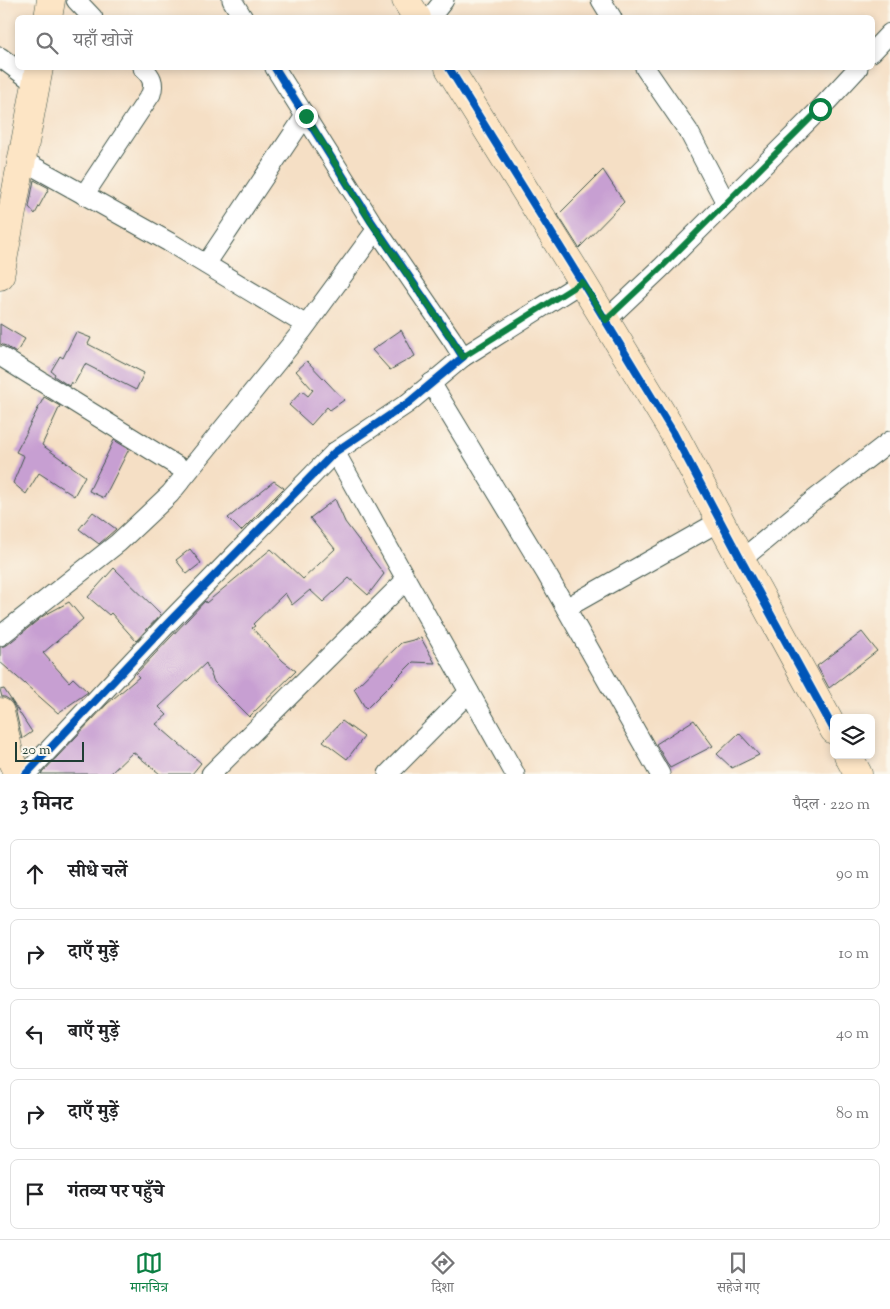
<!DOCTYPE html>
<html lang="hi">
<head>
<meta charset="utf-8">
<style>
  :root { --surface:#fff; --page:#f2f2f2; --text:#202124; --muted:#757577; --line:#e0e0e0; --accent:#0b8043 }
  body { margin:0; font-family:"Sorts Mill Goudy","Noto Serif Devanagari",serif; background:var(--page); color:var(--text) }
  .controls { position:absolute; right:15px; bottom:15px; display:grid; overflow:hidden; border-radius:8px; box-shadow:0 2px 8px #0003 }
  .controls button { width:45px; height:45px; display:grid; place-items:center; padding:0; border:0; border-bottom:1px solid var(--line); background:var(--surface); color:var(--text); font:25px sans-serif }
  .scale { position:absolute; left:15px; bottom:12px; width:69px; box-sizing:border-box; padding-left:5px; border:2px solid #1f3d34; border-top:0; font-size:14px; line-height:18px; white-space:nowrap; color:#1f3d34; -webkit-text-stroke:4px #fbf7ec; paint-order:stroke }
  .stop { position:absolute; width:15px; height:15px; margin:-11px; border:4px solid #0b8043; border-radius:50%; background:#fff }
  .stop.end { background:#0b8043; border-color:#fff; box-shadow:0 1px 5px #0008 }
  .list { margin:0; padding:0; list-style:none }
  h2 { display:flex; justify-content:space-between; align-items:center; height:65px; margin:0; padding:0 20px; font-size:21px }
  h2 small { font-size:16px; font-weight:400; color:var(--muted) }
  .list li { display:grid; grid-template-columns:32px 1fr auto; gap:15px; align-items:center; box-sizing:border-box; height:70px; margin:0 10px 10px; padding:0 10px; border:1px solid var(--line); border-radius:8px }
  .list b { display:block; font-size:19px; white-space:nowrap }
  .list em { font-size:16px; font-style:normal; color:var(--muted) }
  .icon { flex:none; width:28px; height:28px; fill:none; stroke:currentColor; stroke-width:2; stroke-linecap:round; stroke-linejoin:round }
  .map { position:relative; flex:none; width:890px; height:774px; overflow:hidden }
  .search { position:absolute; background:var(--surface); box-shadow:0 2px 8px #0003; left:15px; right:15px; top:15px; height:55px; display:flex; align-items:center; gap:12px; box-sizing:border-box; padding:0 18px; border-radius:8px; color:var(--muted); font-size:19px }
  .sheet { height:465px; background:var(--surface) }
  nav { display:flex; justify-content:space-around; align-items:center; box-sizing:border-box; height:70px; border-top:1px solid var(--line); background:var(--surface); font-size:14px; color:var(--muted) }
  nav a { display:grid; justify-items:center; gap:2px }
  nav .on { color:var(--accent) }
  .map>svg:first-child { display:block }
</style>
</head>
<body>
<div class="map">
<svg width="890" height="774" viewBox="0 0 890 774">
  <rect width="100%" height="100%" fill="#fbf7ec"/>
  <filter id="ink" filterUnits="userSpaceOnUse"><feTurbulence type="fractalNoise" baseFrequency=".02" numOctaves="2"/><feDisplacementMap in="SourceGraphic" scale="10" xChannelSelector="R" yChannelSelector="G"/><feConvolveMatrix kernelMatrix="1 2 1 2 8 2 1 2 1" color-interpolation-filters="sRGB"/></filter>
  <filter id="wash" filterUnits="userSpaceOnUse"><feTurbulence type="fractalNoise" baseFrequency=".0096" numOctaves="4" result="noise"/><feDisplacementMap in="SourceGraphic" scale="20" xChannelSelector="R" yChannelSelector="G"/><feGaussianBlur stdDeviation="1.12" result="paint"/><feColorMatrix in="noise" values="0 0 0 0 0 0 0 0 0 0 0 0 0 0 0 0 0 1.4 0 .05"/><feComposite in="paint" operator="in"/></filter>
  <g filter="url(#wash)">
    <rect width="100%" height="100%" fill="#f5dfc5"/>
    <g id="blocks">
      <g fill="#c79fd2">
        <path d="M603 170 624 202 579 248 558 215Z"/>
        <path d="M34 180 49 188 35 214 29 207Z"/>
        <path d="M0 324 25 339 16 353 6 346 0 344Z"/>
        <path d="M401 330 415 356 390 370 372 350Z"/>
        <path d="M76 332 91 338 88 344 144 373 136 390 85 364 74 384 71 382 69 386 54 376 55 374 51 371 60 356 63 358Z"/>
        <path d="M307 361 344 400 330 410 327 407 311 425 289 405 302 391 308 396 313 390 296 371Z"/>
        <path d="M44 397 60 406 42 445 85 476 74 496 39 473 26 494 13 483 24 456 16 452 27 432H26Z"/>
        <path d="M114 440 129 449 104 498 89 491Z"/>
        <path d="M274 481 284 488 241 531 228 518Z"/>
        <path d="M335 499 345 522 384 574 368 595 349 578 323 602 310 590 292 605 285 593 253 624 255 626 252 628 283 661 296 671 249 717 214 682 206 663 159 707 167 715 156 724 201 763 192 774H160L133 752 110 774H41L107 704 139 677 136 674 205 601 206 603 271 549 303 579 335 549 310 518Z"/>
        <path d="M93 512 116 529 99 544 79 529Z"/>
        <path d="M190 549 201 563 187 574 176 560Z"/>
        <path d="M114 568 161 614 136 641 111 613 109 615 88 597Z"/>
        <path d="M69 602 83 619 43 653 69 682 73 678 88 692 58 713 0 662V647L7 645 43 616Z"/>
        <path d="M862 632 877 651 829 688 817 666Z"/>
        <path d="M421 638 435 663 413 662 366 709 354 689 401 643Z"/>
        <path d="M4 689 32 732 22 739 15 708 11 701 5 697H2L0 690Z"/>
        <path d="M694 720 713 746 670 768 656 744Z"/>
        <path d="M342 721 364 737 347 759 323 741Z"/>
        <path d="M739 733 759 755 732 768 717 754Z"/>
      </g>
    </g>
  </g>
  <g filter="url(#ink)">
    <use href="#blocks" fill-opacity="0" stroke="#3f554a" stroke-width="1"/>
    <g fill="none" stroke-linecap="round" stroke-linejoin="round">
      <g stroke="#3f554a" stroke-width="21">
        <g id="street">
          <path d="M76 0 93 18"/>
          <path d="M232 0 243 18"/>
          <path d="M601 0 612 18"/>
          <path d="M430 18 444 0"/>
          <path d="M872 52 890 33"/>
          <path d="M0 57 36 84"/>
          <path d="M645 68 689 132 726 203"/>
          <path d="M22 160 169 242 306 325"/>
          <path d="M84 195 151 94C155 82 151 76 143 68"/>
          <path d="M206 264 305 116"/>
          <path d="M606 320 661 268 820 109 858 68"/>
          <path d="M0 356 187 472"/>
          <path d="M463 357 582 282"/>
          <path d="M431 383 546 573 660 774"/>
          <path d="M335 452 515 774"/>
          <path d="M741 560 811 502 890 441"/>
          <path d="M566 608 720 521"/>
          <path d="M0 636 118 543 170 494 302 331 377 229"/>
          <path d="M26 774 169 622 335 452 408 403 463 357 451 338 371 221 275 68"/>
          <path d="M211 774 406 580"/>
          <path d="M388 774 469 692"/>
        </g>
      </g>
      <g stroke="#3f554a" stroke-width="29">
        <g id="secondary">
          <path d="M406 0 417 18"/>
          <path d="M48 18 51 0"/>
          <path d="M449 68 582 282 673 432 741 560 834 730"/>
          <path d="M0 276 39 68"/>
          <path d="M0 712 10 757 18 774"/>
          <path d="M848 755 858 774"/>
        </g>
      </g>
      <use href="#street" stroke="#fff" stroke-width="19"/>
      <use href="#secondary" stroke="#fde5c5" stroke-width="28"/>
      <g stroke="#fbf7ec" stroke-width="11">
        <g id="cycleway">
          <path d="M449 68 582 282 673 432 741 560 834 730"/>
          <path d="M26 774 169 622 335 452 408 403 463 357 451 338 371 221 275 68"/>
        </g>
      </g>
      <use href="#cycleway" stroke="#0057b8" stroke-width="8"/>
    </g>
  </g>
  <g fill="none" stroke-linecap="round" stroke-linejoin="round" filter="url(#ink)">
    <path stroke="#0b8043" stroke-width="6" d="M306 116 371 222 451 338 463 357 582 282 606 320 661 268 820 109"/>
  </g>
</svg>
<div class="controls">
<button><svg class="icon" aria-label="layers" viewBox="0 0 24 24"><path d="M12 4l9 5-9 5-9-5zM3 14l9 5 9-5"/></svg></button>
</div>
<div class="scale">20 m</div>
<div class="stop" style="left:820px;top:109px"></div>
<div class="stop end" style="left:306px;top:116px"></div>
<div class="search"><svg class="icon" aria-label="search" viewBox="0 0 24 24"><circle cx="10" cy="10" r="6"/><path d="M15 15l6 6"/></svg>यहाँ खोजें</div>
</div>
<section class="sheet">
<h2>3 मिनट<small>पैदल · 220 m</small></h2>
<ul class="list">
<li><svg class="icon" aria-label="ahead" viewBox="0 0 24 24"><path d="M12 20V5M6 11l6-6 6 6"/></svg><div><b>सीधे चलें</b></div><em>90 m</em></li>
<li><svg class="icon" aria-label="right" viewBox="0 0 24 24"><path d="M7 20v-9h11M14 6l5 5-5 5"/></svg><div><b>दाएँ मुड़ें</b></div><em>10 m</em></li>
<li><svg class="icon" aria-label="left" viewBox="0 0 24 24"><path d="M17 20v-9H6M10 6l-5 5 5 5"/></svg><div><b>बाएँ मुड़ें</b></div><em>40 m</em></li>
<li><svg class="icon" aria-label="right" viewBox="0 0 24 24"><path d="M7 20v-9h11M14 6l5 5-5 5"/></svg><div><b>दाएँ मुड़ें</b></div><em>80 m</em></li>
<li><svg class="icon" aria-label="arrive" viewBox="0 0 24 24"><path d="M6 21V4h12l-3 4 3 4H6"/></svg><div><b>गंतव्य पर पहुँचे</b></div></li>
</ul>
</section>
<nav>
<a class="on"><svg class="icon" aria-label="map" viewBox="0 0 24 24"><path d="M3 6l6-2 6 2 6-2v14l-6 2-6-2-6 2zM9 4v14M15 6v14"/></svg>मानचित्र</a>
<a><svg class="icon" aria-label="directions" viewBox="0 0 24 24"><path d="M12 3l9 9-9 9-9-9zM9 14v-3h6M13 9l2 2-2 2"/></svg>दिशा</a>
<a><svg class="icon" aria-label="saved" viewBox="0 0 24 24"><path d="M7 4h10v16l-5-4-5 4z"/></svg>सहेजे गए</a>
</nav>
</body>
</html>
